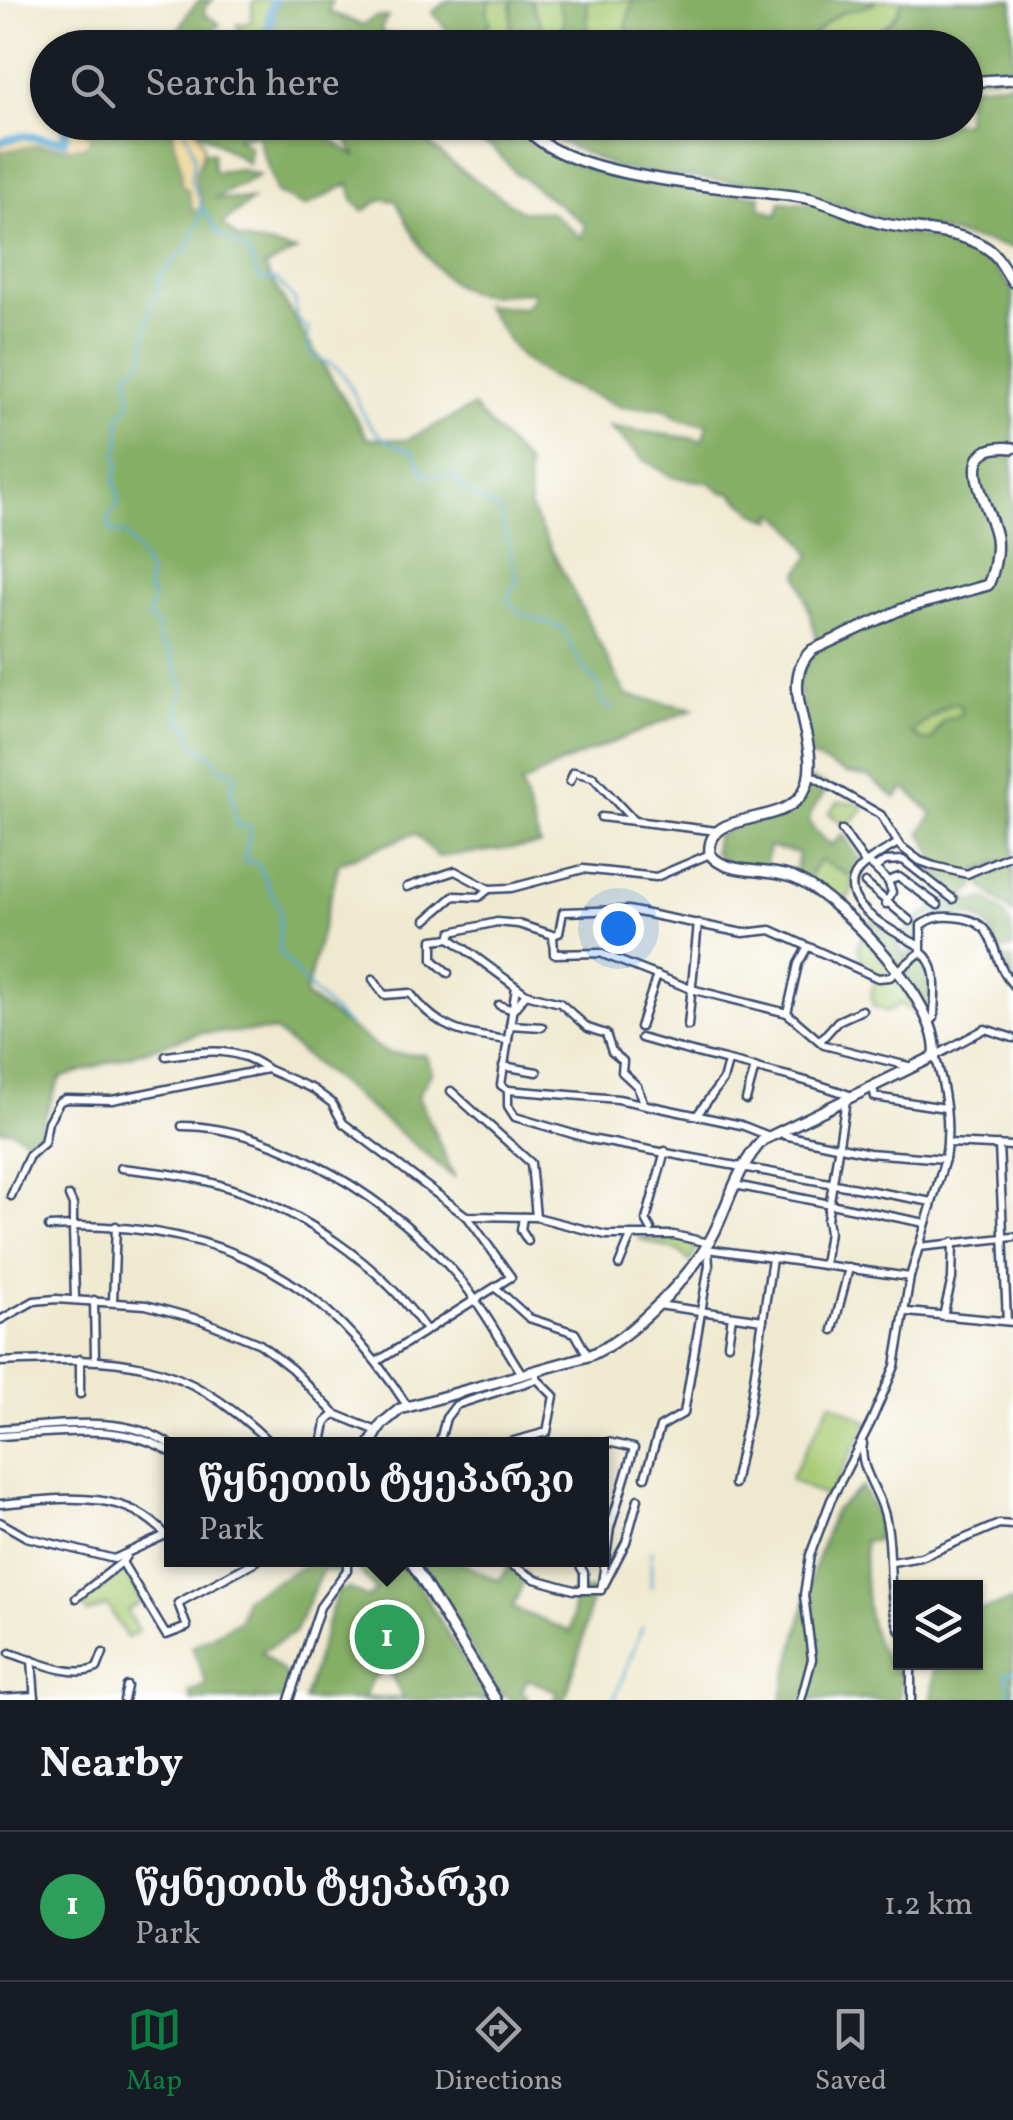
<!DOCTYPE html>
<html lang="en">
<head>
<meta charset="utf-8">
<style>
  :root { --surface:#171b24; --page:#20242c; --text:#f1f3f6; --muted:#9ea1a6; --line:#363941; --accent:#0b8043 }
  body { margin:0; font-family:Vollkorn,"Noto Serif Georgian",serif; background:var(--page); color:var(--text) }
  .controls { position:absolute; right:30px; bottom:30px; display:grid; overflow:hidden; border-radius:0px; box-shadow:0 2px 8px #0004 }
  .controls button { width:90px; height:90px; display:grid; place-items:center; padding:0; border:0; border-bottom:2px solid var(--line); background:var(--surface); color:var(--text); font:50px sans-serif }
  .you { position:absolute; left:618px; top:928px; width:35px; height:35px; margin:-25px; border:8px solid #fff; border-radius:50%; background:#1a73e8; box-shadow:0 0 0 15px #1a73e833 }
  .badge { display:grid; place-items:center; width:65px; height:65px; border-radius:50%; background:var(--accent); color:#fff; font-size:32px; font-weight:700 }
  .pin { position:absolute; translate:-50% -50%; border:5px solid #fff; box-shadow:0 2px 10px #0006 }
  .popup { position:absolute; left:164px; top:1437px; width:445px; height:130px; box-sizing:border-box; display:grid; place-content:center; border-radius:0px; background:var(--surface); filter:drop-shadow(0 2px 8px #0005); font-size:32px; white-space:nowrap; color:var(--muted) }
  .popup b { font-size:38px; color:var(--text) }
  .popup::after { content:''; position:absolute; left:50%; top:100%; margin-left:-20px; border:20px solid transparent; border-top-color:var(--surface) }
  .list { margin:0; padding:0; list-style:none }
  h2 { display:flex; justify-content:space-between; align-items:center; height:130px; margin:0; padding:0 40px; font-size:42px }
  h2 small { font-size:32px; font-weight:400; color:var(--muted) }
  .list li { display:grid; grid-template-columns:65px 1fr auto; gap:30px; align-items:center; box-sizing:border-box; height:150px; padding:0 40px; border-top:2px solid var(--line) }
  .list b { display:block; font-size:38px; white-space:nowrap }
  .list p { margin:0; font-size:32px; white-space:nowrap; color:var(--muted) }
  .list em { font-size:32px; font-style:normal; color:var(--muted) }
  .icon { flex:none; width:55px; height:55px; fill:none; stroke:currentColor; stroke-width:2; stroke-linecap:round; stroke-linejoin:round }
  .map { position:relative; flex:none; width:1013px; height:1700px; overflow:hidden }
  .search { position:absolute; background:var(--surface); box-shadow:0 2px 8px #0004; left:30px; right:30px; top:30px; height:110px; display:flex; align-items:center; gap:25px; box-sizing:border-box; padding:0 35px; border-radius:55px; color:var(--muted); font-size:38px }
  .sheet { height:280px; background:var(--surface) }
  nav { display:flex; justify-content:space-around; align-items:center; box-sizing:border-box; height:140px; border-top:2px solid var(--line); background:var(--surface); font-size:28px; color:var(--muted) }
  nav a { display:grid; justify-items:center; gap:5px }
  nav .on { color:var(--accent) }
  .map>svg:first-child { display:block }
</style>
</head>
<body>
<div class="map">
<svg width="1013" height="1700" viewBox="0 0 1013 1700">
  <rect width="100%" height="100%" fill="#fff"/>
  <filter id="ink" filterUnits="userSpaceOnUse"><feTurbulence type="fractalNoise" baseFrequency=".01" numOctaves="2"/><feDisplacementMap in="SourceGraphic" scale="20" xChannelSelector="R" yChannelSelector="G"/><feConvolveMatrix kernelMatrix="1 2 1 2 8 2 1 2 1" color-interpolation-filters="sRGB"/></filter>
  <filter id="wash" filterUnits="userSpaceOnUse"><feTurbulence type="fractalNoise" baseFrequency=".0048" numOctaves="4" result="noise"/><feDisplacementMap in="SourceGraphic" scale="40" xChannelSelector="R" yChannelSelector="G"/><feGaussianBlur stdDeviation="2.25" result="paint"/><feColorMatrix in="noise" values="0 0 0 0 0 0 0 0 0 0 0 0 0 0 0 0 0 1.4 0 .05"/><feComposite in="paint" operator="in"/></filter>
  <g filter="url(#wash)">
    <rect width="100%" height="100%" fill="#efe9cf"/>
    <g fill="#a9cb74" stroke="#627d69" stroke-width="2.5">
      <path d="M257 0H270L264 45 239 47 242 36 237 25 251 22 253 2Z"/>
      <path d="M491 0H512L510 47 478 48 479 36 487 28V9Z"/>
      <path d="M530 0H557L565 13 562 31 554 36 545 34Z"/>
      <path d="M587 0H632L624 41 618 47 588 45Z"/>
      <path d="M877 0H902C894 37 840 47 807 43 817 31 831 16 846 11 859 7 866 9 877 0Z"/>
      <path d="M954 703 961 706V714L938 728 932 740 924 741 910 732C926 724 938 710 954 703Z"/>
      <path d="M838 802 859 803 864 808 846 828 829 813Z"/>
      <path d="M820 860 852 877 851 895 839 904 806 881Z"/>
      <path d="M862 936 899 978 925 1019 900 1004 887 1012 873 1006 871 993 875 982 861 961 858 944Z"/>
      <path d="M674 1236 699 1244 690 1262 679 1251 637 1238Z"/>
      <path d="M831 1402 868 1422 828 1498 790 1479Z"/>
      <path d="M121 1566 143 1601 127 1610 138 1632 127 1638 107 1605 88 1613 81 1604V1598Z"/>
    </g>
    <g fill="#86af66" stroke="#506f62" stroke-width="2.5" fill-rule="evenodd">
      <path d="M200 0H213L205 6 204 14 220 24 203 44 189 47 176 35 188 13Z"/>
      <path d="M281 0H332L329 12 362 25 376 17H388L381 27 384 35H392L426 47H288L274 38 275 9Z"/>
      <path d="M448 0H491L487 9 490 23 479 36 478 47H463L432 13Z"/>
      <path d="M512 0H530L545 34 554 36 562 31C568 11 558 14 557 0H587L588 45 591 47H510Z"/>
      <path d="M632 0H877C866 9 860 7 847 11 832 16 817 30 808 42 824 46 832 43 847 39 872 33 896 29 902 0H1013V75L966 78V48H780L777 42 747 48H618L624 41Z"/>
      <path d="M1013 82V248L876 217 785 188 622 170 538 132 534 123 966 122V86Z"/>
      <path d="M463 122 521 123C542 180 705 189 760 196V208L777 215 781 202 817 204 896 232 967 246 983 253 1013 290V914L981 885 979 873 1003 860 972 873 975 887 964 896 972 902 987 899C1008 917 1013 919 1013 948L1000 950 1005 959H1013V983C987 950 1007 912 947 914 934 914 926 917 917 926L918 943 904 934 912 921 955 895 949 890 951 885 929 871 925 875 915 867 918 862 933 863 935 858 921 832 933 814 905 788 896 798 869 777 847 773 810 756 797 679 819 645 798 573 811 555C801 539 791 522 774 513L773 521 755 513 730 492 724 493 708 482 672 477 644 460 609 427 704 440 707 424 682 420 662 408 621 407 551 378 520 357 484 305 524 308 534 297 533 292C515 292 488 298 470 292 433 279 413 233 396 201L382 199 363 211 353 199 349 184 305 206 276 193C273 171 261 157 258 135L236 137 250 147 248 163 196 129 198 123H307L357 157 336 123H415L433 148 461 170 521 211 551 212 582 238 585 224 516 173 492 147 482 143 462 125ZM954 703 961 706V714L943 721 932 740 923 741 911 733 942 708Z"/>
      <path d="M79 123H174C169 144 185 162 181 183L188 190 193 205 195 176 204 152 213 153V170L216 172 239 169 259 175 216 198 252 200 222 224 239 239 296 251 265 267C296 326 335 380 367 438L406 440 473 407 527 464 530 508 626 695 694 709 560 764 521 785 540 845 438 857 415 833 339 863 305 996 386 1053 425 1055 432 1071 418 1096 455 1178 275 1031 200 1033 60 1078 34 1144 11 1130H0V152L38 145 75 148 91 137Z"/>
      <path d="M811 779 829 787C808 816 797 821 832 845L843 834 863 864 852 877 820 860 806 881 795 875 799 853 769 847 765 867 730 866 714 852 716 836C760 808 780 835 811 779Z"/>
      <path d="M873 920 893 931 902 953 906 955 914 947 916 954 898 967 864 929Z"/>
      <path d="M927 960 931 970 930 1016 902 971 914 961Z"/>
      <path d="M862 1487 879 1519 877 1541H864C865 1585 862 1646 902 1675L899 1700H781L814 1568 834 1511Z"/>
      <path d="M315 1560H345L344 1574 323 1569 294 1633 261 1652 292 1681 288 1700H191L189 1693 207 1685 192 1647 240 1620 245 1598Z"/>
      <path d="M351 1560H404L487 1700H304L337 1592 349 1588 368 1598 376 1590ZM388 1668 403 1699 364 1698 371 1680Z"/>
      <path d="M420 1560H455L499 1581 509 1565 527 1574 512 1608 571 1632 574 1590H593L583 1639 565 1700H555L556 1691 528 1679 521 1692 527 1695 526 1700H512L496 1690Z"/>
      <path d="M1013 1601V1700H932L934 1663 976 1662V1611Z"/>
    </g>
    <g fill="#eeda9e" stroke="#84847e" stroke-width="2.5">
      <path d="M270 0H281L275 9V47H262Z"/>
      <path d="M174 122 198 123 196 129C211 148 199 158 195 177 193 191 205 192 201 209L193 212 188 190 181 184C185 162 169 144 174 122Z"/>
      <path d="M60 123H79L91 137 87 145 75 148 38 145 0 152V139C28 130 40 141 63 136Z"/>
    </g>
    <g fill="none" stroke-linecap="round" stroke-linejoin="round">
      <g stroke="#57a9d2" stroke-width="2.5">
        <path d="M182 122C190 146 200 152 190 180L200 200V218L188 246 158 279V293L151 305 143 361 128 371 131 402 120 415V446L115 455 119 462 115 479 119 503C109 516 104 516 113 533L126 534C136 553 155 568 147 591L153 596 148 618 157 625 160 646 168 648 184 689 179 705 181 721 190 727 194 745 213 757 220 769 232 770 236 779 231 784 236 826H248L251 829 244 861 257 863 280 909 279 951C298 977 325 1005 349 1026"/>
        <path d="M201 206 218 233 249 253 260 280H277L295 301 296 315 301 323 308 328V347L317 360C352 364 353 404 371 426 383 441 396 446 413 451L425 475 455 477 465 491 500 511 517 580 507 599 520 613 562 628 582 666 600 687C599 698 603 704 613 710"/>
        <path d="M651 1550V1588"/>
        <path d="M614 1700 642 1628"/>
        <path d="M1002 1700 1012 1694 1005 1674 1013 1671"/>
      </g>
      <g stroke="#57a9d2" stroke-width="8">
        <path d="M271 48 270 11 274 0"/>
        <path d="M0 142 23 136 64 141 69 122"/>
      </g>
    </g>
  </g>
  <g filter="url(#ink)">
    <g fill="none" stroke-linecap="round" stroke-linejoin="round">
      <g stroke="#3b4b6f" stroke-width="11">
        <g id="minor">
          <path d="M811 775 881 815 900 846 920 861 934 866 967 874 1013 854"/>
          <path d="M570 781 574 772 593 777 634 821"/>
          <path d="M601 817 717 831"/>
          <path d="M842 830 866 864"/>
          <path d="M898 843C885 851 868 859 858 871 832 903 898 934 920 946"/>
          <path d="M868 862 888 881 892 892 886 904"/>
          <path d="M875 868 885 861 903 860 953 899"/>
          <path d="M888 881 899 877 938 905"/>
          <path d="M865 883 910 921"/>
          <path d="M407 887 455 871 489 889 511 888 583 869 656 877 710 854"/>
          <path d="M426 920 454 896 479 897 489 889"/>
          <path d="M553 935 559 933 563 912 628 910 743 933 771 930 878 978 890 977 921 952"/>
          <path d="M553 935 554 954 600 953 691 989 787 1013 824 1045 912 1067"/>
          <path d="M553 935 518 924 497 922 452 932 450 938 526 994 560 1003 588 1028 606 1034 612 1052 623 1061 622 1072 637 1086 644 1104"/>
          <path d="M448 973 433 960V940L450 938"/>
          <path d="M373 979 384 995 410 993C440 1031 462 1034 508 1040"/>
          <path d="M516 987 501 1085 508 1090V1106L515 1117 590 1139 932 1202"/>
          <path d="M499 1005 513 1010 526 994"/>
          <path d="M787 1013 798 964 807 948"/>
          <path d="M929 1023 934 1018C934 995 941 967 921 952V925C932 918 940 916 952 917 1003 919 987 958 1013 985"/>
          <path d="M510 1025 542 1027"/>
          <path d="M688 1026 698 923"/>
          <path d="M640 1027 657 975"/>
          <path d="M641 1038C711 1059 783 1071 852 1096"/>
          <path d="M820 1041 838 1021 862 1010"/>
          <path d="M166 1056C203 1051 234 1045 266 1068"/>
          <path d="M503 1066 537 1072"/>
          <path d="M873 1087 875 1097 945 1108"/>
          <path d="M508 1090 618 1099 741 1125 769 1136"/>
          <path d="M451 1091 531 1163 536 1217"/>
          <path d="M746 1100 755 1067"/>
          <path d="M697 1115 723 1080 728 1062"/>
          <path d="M182 1126C278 1126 399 1205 459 1278 483 1307 502 1343 522 1374"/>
          <path d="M780 1131 784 1135 869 1153 945 1159"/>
          <path d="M948 1143 1013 1146"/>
          <path d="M999 1145 1007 1321"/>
          <path d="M121 1168C155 1172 188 1175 220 1185 298 1208 380 1263 426 1330"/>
          <path d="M735 1185 925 1223"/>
          <path d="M11 1196 29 1156 44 1143 48 1122 59 1102 65 1099 112 1100 267 1069 313 1089 332 1103 343 1123 466 1216 536 1217 606 1235H674L709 1243"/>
          <path d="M523 1217 521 1230 528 1241"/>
          <path d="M49 1227 73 1226V1205L69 1196"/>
          <path d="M651 1229 646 1220 665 1151"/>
          <path d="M919 1247 1013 1237"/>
          <path d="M707 1249 910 1277"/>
          <path d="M619 1265 631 1236"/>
          <path d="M824 1265 829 1232 827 1220 846 1100"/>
          <path d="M497 1289 529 1318 575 1333 588 1356"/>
          <path d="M75 1299 73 1226C226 1226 325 1278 408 1407"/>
          <path d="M94 1300 95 1359"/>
          <path d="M113 1301 116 1226"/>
          <path d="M658 1305 763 1320"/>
          <path d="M907 1312 1013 1322"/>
          <path d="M943 1316 952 1279 953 1242"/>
          <path d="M0 1320 34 1301 56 1299 146 1305 201 1320 260 1344 292 1369 335 1414 377 1431"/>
          <path d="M833 1330 849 1268"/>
          <path d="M728 1344 732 1316"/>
          <path d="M378 1361 511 1277 467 1216"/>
          <path d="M0 1362C120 1357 180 1355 271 1444"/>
          <path d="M80 1394V1359"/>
          <path d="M0 1429C53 1426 126 1412 172 1446"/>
          <path d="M0 1436C56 1433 122 1421 172 1453"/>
          <path d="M322 1444 326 1422 335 1414"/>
          <path d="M439 1444 446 1418 456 1405 531 1381 537 1379 535 1371"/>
          <path d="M503 1444 547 1432 554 1396 537 1379"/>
          <path d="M863 1444C858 1466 878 1490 884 1512 895 1550 885 1594 900 1631"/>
          <path d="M645 1477 660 1427 684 1413 709 1265 708 1249"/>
          <path d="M734 1484 749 1412 772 1259"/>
          <path d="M0 1504C57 1499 124 1486 166 1535"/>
          <path d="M0 1522 26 1537 114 1559 172 1532"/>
          <path d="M126 1556 122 1562 166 1635 187 1627 178 1603 258 1560"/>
          <path d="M503 1560 535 1579 574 1590H601"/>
          <path d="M577 1560 584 1573V1588"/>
          <path d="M892 1562 921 1557 999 1524 1013 1525"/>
          <path d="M604 1585 626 1542 638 1499"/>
          <path d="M601 1590 610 1528 634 1448 608 1442 602 1446"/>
          <path d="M76 1598 122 1562"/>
          <path d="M10 1653C36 1661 71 1679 97 1668L103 1653"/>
          <path d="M32 1660 35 1700"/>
          <path d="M911 1662V1700"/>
          <path d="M0 1698 35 1696"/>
          <path d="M124 1700 127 1686"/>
          <path d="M289 1700 320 1607 347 1570V1560"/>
          <path d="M801 1700 812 1659 804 1595 810 1555 831 1500 870 1424 895 1366 910 1277 945 1159C951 1127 945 1086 935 1056L985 1029 1013 1038"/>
        </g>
      </g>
      <g stroke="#3b4b6f" stroke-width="14">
        <g id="major">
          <path d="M966 82 1013 79"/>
          <path d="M523 122C553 181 744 187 807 198 832 203 855 217 880 223 912 231 956 229 985 247 998 254 1004 270 1013 282"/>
          <path d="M370 1444 382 1424 400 1409 588 1356C631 1339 695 1273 715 1231 729 1201 739 1164 763 1140L935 1056C941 1002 842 900 796 879 770 867 725 876 710 854 705 807 784 829 804 791 827 747 773 687 812 650L902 609 988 585C994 572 998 552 996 538 992 508 945 442 1013 448"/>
          <path d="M410 1560 496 1700"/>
        </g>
      </g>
      <use href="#minor" stroke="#fff" stroke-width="6"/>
      <use href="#major" stroke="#fff" stroke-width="9"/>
    </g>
  </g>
</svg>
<div class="controls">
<button><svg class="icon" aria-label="layers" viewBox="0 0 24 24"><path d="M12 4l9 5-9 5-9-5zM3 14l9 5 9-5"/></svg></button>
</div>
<div class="you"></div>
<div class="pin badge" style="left:387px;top:1637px;background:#2e9e5b">1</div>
<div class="popup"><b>წყნეთის ტყეპარკი</b>Park</div>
<div class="search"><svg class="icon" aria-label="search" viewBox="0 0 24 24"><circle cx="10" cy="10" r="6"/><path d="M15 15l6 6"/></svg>Search here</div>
</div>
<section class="sheet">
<h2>Nearby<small></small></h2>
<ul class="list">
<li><span class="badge" style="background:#2e9e5b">1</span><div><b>წყნეთის ტყეპარკი</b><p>Park</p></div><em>1.2 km</em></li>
</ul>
</section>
<nav>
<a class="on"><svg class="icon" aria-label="map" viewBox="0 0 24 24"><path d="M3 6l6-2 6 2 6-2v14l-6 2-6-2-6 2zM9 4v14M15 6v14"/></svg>Map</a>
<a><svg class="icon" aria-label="directions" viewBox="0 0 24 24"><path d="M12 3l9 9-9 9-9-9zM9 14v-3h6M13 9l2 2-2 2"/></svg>Directions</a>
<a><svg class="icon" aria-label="saved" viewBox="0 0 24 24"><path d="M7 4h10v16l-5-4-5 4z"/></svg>Saved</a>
</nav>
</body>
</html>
